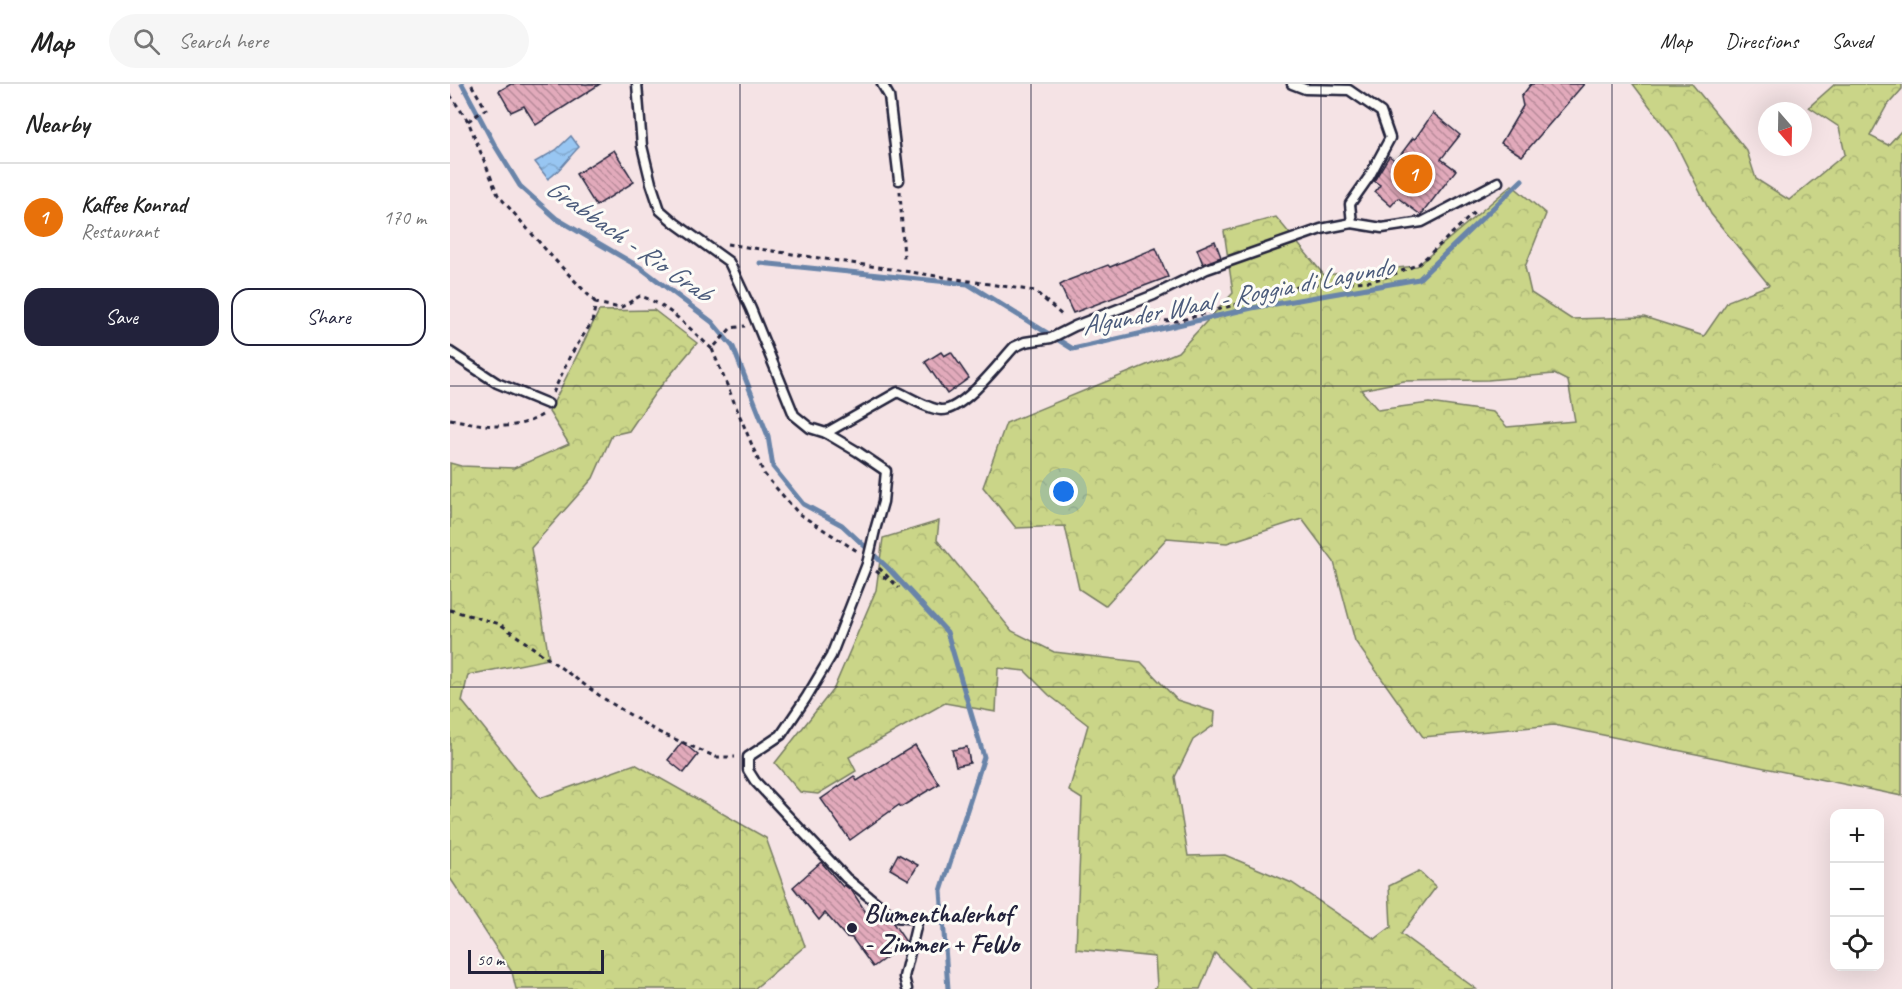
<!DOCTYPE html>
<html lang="en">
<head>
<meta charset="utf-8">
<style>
  :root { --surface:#fff; --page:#f6f6f6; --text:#222; --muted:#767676; --line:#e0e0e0; --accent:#22223b }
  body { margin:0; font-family:Caveat,sans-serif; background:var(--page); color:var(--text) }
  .controls { position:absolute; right:18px; bottom:18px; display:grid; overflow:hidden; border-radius:12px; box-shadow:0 6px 24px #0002 }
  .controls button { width:54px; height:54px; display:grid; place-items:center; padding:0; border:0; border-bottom:2px solid var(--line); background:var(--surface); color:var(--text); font:30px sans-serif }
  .compass { position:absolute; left:1308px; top:18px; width:54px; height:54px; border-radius:50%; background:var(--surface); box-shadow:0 6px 24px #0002; rotate:160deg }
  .scale { position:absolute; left:18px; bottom:15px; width:136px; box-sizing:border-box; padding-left:6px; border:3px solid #22223b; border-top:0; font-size:16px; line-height:21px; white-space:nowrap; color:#22223b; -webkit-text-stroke:4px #fdfcf7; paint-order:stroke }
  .you { position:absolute; left:614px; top:408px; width:21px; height:21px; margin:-15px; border:4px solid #fff; border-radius:50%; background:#1a73e8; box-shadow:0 0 0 9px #1a73e833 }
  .badge { display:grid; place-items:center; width:39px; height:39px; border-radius:50%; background:var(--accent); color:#fff; font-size:20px; font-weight:700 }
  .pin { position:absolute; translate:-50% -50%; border:3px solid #fff; box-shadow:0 2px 6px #0006 }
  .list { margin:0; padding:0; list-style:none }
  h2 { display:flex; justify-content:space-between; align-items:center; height:78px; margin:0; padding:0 24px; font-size:26px }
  h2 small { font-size:20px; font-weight:400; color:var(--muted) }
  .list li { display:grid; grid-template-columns:39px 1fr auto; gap:18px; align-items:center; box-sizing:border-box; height:108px; padding:0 24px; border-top:2px solid var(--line) }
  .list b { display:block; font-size:22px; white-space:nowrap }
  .list p { margin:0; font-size:20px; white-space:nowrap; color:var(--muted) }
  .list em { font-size:20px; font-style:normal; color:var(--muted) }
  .actions { display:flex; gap:12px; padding:18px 24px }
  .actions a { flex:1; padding:14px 0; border:2px solid var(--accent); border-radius:18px; text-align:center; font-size:21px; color:var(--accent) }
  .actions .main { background:var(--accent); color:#fff }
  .icon { flex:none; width:33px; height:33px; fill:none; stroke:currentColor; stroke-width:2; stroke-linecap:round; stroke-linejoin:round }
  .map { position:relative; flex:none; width:1452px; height:905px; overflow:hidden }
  header { display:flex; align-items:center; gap:36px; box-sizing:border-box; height:84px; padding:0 30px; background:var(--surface); border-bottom:2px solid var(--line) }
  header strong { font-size:28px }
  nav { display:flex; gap:33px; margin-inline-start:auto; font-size:21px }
  .search { width:420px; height:54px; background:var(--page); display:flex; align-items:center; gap:15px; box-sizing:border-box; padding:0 21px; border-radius:33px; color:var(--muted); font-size:22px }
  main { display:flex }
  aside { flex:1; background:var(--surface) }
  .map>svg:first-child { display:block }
</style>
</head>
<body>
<header>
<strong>Map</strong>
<div class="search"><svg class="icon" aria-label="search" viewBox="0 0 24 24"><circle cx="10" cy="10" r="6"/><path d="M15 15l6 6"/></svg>Search here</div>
<nav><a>Map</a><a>Directions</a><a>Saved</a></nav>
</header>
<main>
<aside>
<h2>Nearby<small></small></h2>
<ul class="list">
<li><span class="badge" style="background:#e8710a">1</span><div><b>Kaffee Konrad</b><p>Restaurant</p></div><em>170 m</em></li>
</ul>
<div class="actions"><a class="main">Save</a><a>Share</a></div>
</aside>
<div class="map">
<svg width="1452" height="905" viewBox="0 0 1452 905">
  <defs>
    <pattern id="forest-crowns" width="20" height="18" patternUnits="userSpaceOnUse" patternTransform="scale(1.5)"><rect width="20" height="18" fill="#cad588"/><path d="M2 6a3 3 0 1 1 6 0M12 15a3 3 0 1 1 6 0" fill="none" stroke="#adb776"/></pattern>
    <pattern id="water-waves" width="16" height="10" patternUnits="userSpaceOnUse" patternTransform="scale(1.5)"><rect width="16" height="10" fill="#98c6f2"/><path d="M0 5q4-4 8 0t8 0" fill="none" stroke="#83aad0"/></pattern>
    <pattern id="building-back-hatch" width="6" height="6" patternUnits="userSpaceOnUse" patternTransform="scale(1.5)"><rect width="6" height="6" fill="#e2aabb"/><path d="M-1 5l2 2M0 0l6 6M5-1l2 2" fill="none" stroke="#b78a99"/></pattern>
  </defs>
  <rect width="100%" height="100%" fill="#f5e3e5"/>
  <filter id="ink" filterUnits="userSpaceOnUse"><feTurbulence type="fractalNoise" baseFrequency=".0167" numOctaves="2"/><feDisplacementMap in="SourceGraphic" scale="12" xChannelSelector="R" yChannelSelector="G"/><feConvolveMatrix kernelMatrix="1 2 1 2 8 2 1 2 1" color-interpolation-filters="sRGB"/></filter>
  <g filter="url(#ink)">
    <g fill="url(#forest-crowns)" stroke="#767c62" stroke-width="1.5" fill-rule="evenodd">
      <path d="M1183 0H1242L1297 67 1306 95 1339 116 1395 70 1389 43 1359 23 1385 0H1452V5L1436 23 1420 52 1438 61 1452 46V712L1104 641 973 653 905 557 884 478 852 435 777 459 717 454 655 522 629 505 615 442 566 444 533 403 556 339 728 268 783 209 774 147 826 133 874 191 967 182 1062 101 1096 130 1075 183 1081 209 1121 235 1194 233 1254 252 1278 217 1319 201 1261 130 1222 52ZM1104 290 1118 297 1125 337 1057 343 1043 328 979 319 928 326 911 306 954 297 1038 296Z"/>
      <path d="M204 226 247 259 205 309 179 347 162 351 143 394 81 464 99 575 18 591 12 617 90 714 185 680 316 754 355 862 304 905H66L62 888 0 794V379L11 382 64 384 119 360 99 328 149 227Z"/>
      <path d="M489 437 487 456 562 547 604 568 691 578 727 616 765 628 764 641 743 656 725 693 738 772 775 771 842 799 925 855 941 843 939 802 969 787 986 803 951 850 1026 905H801L765 869 750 905H703L707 902 705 873 626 865 632 715 619 707 638 641 599 611 575 587 548 584 546 628 495 619 399 673 406 687 368 710 350 708 325 679 384 604 426 506 433 454Z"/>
    </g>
    <path fill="url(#water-waves)" stroke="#6984a9" stroke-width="1.5" d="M121 52 129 63C117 75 112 85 98 95L85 78 106 66Z"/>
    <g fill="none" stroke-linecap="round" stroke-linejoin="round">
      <g stroke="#6984a9" stroke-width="5">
        <path d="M12 0 44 60 70 102 107 135 191 184 262 238 283 263 318 352 323 383 353 420 392 441 438 484 497 548 534 673 491 807 498 905"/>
        <path d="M310 179 518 200 623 265 802 224 969 195 1072 96"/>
      </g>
    </g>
    <g fill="url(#building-back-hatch)" stroke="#22223b" stroke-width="1.5">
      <path d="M61 0H150L86 41 74 22 61 28 49 7Z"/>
      <path d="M1081 0H1134L1072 72 1051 59 1073 22 1071 13Z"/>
      <path d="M983 29 1010 51 991 75 1006 86 971 131 948 114 941 122 925 108 930 101 924 97 939 72 946 77 963 54 965 55Z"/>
      <path d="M164 66 184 98 146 122 126 90Z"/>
      <path d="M765 157 771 173 753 180 747 165Z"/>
      <path d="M706 164 718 193 623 229 610 201 619 196 658 181 660 183Z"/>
      <path d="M491 268 494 272 501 268 519 294 497 310 475 278Z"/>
      <path d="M232 658 248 671 234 689 218 676Z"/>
      <path d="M465 661 489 700 451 723 449 721 400 756 371 715 404 692 407 697Z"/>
      <path d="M517 663 520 679 506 682 502 666Z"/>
      <path d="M448 770 468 781 459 796 440 785Z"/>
      <path d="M371 778 393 803 394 801 402 807 419 833 427 828 443 839 456 858 455 860 423 883 402 854 396 853 375 829 369 836 343 803Z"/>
    </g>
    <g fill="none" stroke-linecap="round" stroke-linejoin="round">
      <g stroke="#22223b" stroke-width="13">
        <g id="lane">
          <path d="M187 0 192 62 201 99 210 126 225 139 279 178 301 225 344 331 360 344 376 349 408 368 436 387 433 418 425 446"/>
          <path d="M432 0 439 12 449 96"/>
          <path d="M842 0 855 5 899 6 931 28 940 54 919 93 900 120 902 139 932 144 972 138 1048 98"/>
          <path d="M0 268 47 299 98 320"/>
          <path d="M376 349 448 308C461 314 478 325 491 326 513 327 550 278 564 263L575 258 601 254 625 242 704 211 757 185 871 145 902 139"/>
          <path d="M417 480 381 572 356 614 331 651 298 673V686L305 697 396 794 444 833 468 835 454 893 457 905"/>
        </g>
      </g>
      <g stroke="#22223b" stroke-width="3" stroke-dasharray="4.5 4.5" stroke-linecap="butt">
        <path d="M0 11 18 37 48 111 103 174 146 219"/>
        <path d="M18 37 36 25 21 0"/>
        <path d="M450 107 454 175"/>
        <path d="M277 160 585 207 614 233"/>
        <path d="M679 236 728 237 855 201 921 197 939 192 969 180 1027 126"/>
        <path d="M262 265 314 390 349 430 407 467"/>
        <path d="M103 309 120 272 142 238 146 219 170 224 190 212C219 221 240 245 262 265L281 244 295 242"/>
        <path d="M0 335C33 341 61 349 92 331"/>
        <path d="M429 484 449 504"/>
        <path d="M426 487 440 498"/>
        <path d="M0 526 50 540 153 614 206 647 266 673H285"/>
      </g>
      <use href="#lane" stroke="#fdfcf7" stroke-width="8"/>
      <g stroke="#22223b" stroke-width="13" stroke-linecap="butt">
        <path id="lane-bridge" d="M417 480 425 446"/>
      </g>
      <use href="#lane-bridge" stroke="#fdfcf7" stroke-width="8"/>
    </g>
  </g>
  <path fill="none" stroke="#22223b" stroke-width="1.5" stroke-opacity="0.55" d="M290 0V905M581 0V905M871 0V905M1162 0V905M0 302H1452M0 603H1452"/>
  <circle fill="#22223b" stroke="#fdfcf7" stroke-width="2" cx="402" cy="844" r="6"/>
  <g text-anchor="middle" stroke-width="6" stroke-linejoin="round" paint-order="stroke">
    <g font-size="26" font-weight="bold" fill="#22223b" stroke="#fdfcf7" text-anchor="start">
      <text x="414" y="838">Blumenthalerhof<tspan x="414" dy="30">- Zimmer + FeWo</tspan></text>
    </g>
    <g font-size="27" font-style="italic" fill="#4b5b7b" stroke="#fdfcf7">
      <text transform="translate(179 156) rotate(35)" y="9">Grabbach - Rio Grab</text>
      <text transform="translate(787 212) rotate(-11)" y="9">Algunder Waal - Roggia di Lagundo</text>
    </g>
  </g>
</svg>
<div class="controls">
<button>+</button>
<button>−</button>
<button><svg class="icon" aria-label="locate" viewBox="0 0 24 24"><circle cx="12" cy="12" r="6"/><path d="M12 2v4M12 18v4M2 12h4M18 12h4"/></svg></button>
</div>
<svg class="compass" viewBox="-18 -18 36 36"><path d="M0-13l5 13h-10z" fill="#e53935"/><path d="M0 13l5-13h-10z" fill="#767676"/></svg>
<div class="scale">50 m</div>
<div class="you"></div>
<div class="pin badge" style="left:963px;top:90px;background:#e8710a">1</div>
</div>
</main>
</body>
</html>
